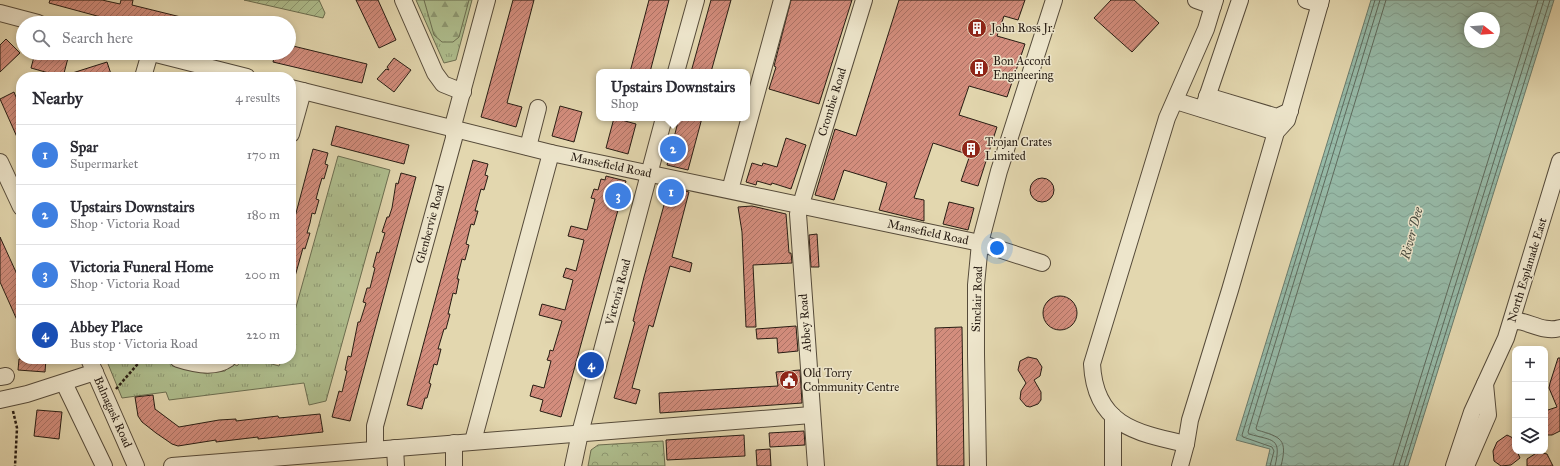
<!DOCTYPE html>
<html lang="en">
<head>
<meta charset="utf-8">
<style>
  :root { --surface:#fff; --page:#f2f2f3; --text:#2b2b33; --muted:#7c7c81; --line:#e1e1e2; --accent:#0b8043 }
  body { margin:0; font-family:"IM FELL Great Primer",serif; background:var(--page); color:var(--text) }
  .controls { position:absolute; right:12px; bottom:12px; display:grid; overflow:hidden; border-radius:8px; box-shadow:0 2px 6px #0003 }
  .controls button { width:36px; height:36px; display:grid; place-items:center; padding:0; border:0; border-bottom:1px solid var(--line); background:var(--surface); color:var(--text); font:20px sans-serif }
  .compass { position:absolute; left:1464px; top:12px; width:36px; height:36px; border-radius:50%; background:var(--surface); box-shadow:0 2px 6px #0003; rotate:107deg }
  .you { position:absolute; left:997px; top:248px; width:14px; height:14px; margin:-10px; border:3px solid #fff; border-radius:50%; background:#1a73e8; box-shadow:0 0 0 6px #1a73e833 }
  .badge { display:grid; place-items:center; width:26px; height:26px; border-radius:50%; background:var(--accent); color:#fff; font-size:13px; font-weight:700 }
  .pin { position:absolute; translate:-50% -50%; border:2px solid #fff; box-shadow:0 1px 4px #0006 }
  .popup { position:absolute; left:596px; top:69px; width:154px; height:52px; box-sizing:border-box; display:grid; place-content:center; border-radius:8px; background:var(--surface); filter:drop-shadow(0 1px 3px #0005); font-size:13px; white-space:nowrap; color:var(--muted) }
  .popup b { font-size:15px; color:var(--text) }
  .popup::after { content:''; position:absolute; left:50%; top:100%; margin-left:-8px; border:8px solid transparent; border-top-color:var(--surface) }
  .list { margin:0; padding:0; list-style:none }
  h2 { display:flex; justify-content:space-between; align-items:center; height:52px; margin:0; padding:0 16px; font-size:17px }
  h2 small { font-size:13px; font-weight:400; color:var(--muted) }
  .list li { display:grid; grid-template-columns:26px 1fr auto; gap:12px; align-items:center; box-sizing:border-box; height:60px; padding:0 16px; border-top:1px solid var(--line) }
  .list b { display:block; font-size:15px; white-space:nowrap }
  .list p { margin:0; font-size:13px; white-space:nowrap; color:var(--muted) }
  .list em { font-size:13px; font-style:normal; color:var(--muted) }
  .icon { flex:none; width:22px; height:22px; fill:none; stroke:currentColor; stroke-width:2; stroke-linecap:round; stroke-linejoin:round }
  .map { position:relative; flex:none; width:1560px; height:466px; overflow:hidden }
  .search { position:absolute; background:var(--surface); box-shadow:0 2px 6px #0003; left:16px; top:16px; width:280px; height:44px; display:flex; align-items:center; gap:10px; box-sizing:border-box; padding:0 14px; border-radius:22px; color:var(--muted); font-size:15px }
  .panel { position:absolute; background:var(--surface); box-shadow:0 2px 6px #0003; left:16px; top:72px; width:280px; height:292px; border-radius:16px }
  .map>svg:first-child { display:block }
</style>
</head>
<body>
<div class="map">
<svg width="1560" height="466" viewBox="0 0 1560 466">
  <defs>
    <pattern id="grass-tufts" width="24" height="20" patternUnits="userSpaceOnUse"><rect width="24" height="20" fill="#afbf8f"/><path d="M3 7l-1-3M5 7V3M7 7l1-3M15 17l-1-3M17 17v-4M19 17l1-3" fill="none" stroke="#8e9a74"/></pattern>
    <pattern id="forest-firs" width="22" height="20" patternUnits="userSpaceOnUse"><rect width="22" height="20" fill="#afbf8f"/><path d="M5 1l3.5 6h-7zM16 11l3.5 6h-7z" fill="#8e9a74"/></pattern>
    <pattern id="park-crowns" width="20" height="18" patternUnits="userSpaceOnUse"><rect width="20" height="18" fill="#afbf8f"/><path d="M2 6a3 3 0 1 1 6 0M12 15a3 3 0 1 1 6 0" fill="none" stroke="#8e9a74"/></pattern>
    <pattern id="garden-furrows" width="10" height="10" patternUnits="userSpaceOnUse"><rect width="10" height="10" fill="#afbf8f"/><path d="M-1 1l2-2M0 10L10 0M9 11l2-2" fill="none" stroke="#8e9a74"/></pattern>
    <pattern id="water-waves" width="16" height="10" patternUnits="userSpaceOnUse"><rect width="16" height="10" fill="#96baa8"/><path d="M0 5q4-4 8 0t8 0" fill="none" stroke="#819f90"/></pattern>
    <pattern id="building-hatch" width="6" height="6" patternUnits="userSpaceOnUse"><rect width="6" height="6" fill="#d38d7d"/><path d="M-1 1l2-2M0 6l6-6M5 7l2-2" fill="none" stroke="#ab7265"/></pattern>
  </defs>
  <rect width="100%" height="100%" fill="#e3d7af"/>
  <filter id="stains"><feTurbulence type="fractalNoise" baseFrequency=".005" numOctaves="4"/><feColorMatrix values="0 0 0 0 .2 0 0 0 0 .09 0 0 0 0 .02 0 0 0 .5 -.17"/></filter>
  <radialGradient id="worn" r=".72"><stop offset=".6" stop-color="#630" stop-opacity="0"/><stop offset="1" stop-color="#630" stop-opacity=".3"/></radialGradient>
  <g fill="url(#grass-tufts)" stroke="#6b6e51">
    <path d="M416 0H472L456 60 444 63Z"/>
    <path d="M338 156 390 170 326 401 309 405 304 383 169 400 166 392 122 398 106 359H161L186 369 205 373 225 371 232 363 237 366 243 359H254L279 366 282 359H291V325Z"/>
  </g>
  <path fill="url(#forest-firs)" stroke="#6b6e51" d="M424 0H469L459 37 453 42H442L434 35Z"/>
  <path fill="url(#park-crowns)" stroke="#6b6e51" d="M663 441 665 466H588L591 450 598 445Z"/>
  <path fill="url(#garden-furrows)" stroke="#6b6e51" d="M244 0H319L325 13 323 18Z"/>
  <path fill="url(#water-waves)" stroke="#6a7b6c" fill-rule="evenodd" d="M1371 0H1554L1408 466H1266L1270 449 1236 440ZM1470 18H1494V42H1470Z"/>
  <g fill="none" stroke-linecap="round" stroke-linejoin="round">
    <g stroke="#5e6b5e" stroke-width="1">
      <path d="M1270 466 1274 451 1272 447 1243 437 1242 435 1375 0"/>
      <path d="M1275 466C1282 437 1273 441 1249 434L1248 432 1380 0"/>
      <path d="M1281 466C1288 439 1281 437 1257 430L1256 428 1386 0"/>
      <path d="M1393 466 1538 0"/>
      <path d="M1399 466 1544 0"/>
      <path d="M1404 466 1550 0"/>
    </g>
  </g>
  <g fill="url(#building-hatch)" stroke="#271c13">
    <path d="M50 0H102L120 4 121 0H133L132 5 189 19V23H123L49 3Z"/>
    <path d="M356 0H378L396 40 379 48Z"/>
    <path d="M513 0H534L507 103 522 107 516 127 481 117Z"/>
    <path d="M649 0H669L650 72H630Z"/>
    <path d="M711 0H731L711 72H691Z"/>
    <path d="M791 0H852L819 104 769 89 776 67 774 66Z"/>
    <path d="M899 0H1025L1018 20 1004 16 997 36 1025 44 1007 97 969 86 959 115 997 127 978 186 961 181 970 155 933 143 914 198 924 200V221L879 210 887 183 844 170 834 200 815 195 835 129 856 136Z"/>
    <path d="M1111 0H1134L1159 23 1132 52 1094 18Z"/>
    <path d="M6 39 20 53 0 72V45Z"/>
    <path d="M289 45 367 64 362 83 273 62 275 53H289Z"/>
    <path d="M35 53H50L68 58 63 77 31 68Z"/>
    <path d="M394 58 411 70 394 92 377 79 386 69 389 70 387 67Z"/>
    <path d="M107 62 112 77H66V75Z"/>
    <path d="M14 92 18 102 21 101V146L0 99Z"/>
    <path d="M560 106 582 112 574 142 552 136Z"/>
    <path d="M614 118 636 124 628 154 606 148Z"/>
    <path d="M679 118H702L688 170 667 165Z"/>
    <path d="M336 126 409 145 404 164 331 145Z"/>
    <path d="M786 138 806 145 791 189 772 183 771 185 757 181 756 185 746 182 752 163 762 166 763 163 777 167Z"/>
    <path d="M313 149 328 153 325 164 328 165 324 179 322 178 319 188 316 199 319 200 315 214 312 213 310 223 307 233H310L305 249 303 248 294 280H291V232Z"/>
    <path d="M473 160 488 164 485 175 488 176 484 190 481 189 475 211H478L474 225 471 224 466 244 469 245 465 260 462 259 457 279H459L456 294 453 293 448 314H450L446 329H444L438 349H441L437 365 434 364 429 383 431 384 427 398H425L422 409 407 405Z"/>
    <path d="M401 173 416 177 350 421 332 417 339 391 342 392 347 371 345 370 348 356 351 357 358 322H360L366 303 363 302 367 288H370L375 268 373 267 377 252 379 253 385 233 382 232 387 217H389L392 208 396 183 398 184Z"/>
    <path d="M606 176 626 181 561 417 540 411 543 400 530 396 533 385 544 388 551 361 547 360 549 355 550 350 553 351 562 321 539 315 542 304 565 310 573 280 563 277 566 268 576 271 584 240 568 236 571 226 587 230 595 199 591 198 594 189 598 190 601 179 605 180Z"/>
    <circle cx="1042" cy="190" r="12"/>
    <path d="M669 187 689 192 672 257 692 263 690 272 670 266 653 327 649 325 632 388 640 390 636 404 614 398 635 322 633 321 644 277Z"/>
    <path d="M949 202 974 208 968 230 943 224Z"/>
    <path d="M752 206 786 214 789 253H791L792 263 753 265 756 327H746L742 232 738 207Z"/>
    <path d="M817 234 819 267H811L809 235Z"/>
    <path d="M0 237 21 283V329L0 282Z"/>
    <circle cx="1060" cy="313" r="17"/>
    <path d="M796 326 798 351 778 353 777 338 757 339 756 329Z"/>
    <path d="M962 327 964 466H937L935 328Z"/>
    <path d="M1028 357 1037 359 1042 367 1040 376 1034 380 1041 392V400L1038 404 1030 407 1026 406 1020 399 1021 391 1026 383 1018 370 1020 361Z"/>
    <path d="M1558 358H1560V431L1552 435H1545V411L1557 407 1549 388 1550 383Z"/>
    <path d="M19 359H46L45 372 18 370Z"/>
    <path d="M800 370 802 403 660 413 659 393 778 386 776 372Z"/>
    <path d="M153 395 155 409 179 427 219 420 236 419V421L278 416 279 418 320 414 323 432 258 439V437L216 442V440L178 446 172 444 156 433 142 422 138 416 135 397Z"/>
    <path d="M37 410 62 412 59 439 34 436Z"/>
    <path d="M804 431 805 445 770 447 769 433Z"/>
    <path d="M744 435 745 456 667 460 666 440Z"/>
    <path d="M1507 435 1515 439V451H1517L1520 458 1511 465 1501 466 1494 461 1493 451 1497 442Z"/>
    <path d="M770 449 771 466H757L756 450Z"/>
    <path d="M1538 452 1547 454 1553 466H1527V459Z"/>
  </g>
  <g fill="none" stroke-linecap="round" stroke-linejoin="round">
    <g stroke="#564b3a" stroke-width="18">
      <g id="minor">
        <path d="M403 0 435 73 443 84 463 92"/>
        <path d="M1196 0 1213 6 1215 0"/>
        <path d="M1306 0 1320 4"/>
        <path d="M0 13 38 23"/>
        <path d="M152 53 247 77"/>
        <path d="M676 72 696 0"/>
        <path d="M143 77 150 53"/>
        <path d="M291 88 551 153 980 243 1042 263"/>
        <path d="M1207 96 1277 117 1290 111"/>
        <path d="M1176 101 1276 132"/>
        <path d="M1203 109 1240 0"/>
        <path d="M291 134 303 91"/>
        <path d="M528 147 538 108"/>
        <path d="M0 162 21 207"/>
        <path d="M730 190 782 0"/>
        <path d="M1512 322C1523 317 1542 334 1560 328"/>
        <path d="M89 359 136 466"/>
        <path d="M178 359C193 364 214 369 228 359"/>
        <path d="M0 377 6 376"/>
        <path d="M64 383 104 466"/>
        <path d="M0 400 27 394 95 372"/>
        <path d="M473 441 551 153"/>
        <path d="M454 443V466"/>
        <path d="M1186 444C1136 433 1095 425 1092 364L1167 118 1206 29 1213 6"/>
        <path d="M395 448 396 466"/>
        <path d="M375 449V426L454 138V122L487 0"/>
        <path d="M172 466 811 415"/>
        <path d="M573 466 580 433 664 118"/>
        <path d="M816 466 798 214 864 0"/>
        <path d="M978 466 976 354V285L980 243 999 171 1054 0"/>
        <path d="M1113 466V416"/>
        <path d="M1180 466 1186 444 1190 420 1230 290 1276 132 1287 120 1321 0"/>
        <path d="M1454 466 1472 412 1506 338 1560 161"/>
        <path d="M1466 466 1488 415 1485 384"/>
      </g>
    </g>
    <g stroke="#271c13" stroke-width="2.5" stroke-dasharray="3 2" stroke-linecap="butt">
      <path d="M116 389 142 359"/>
      <path d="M13 411 17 428 15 466"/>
    </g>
    <use href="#minor" stroke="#ede5cb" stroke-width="16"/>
  </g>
  <defs>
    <g id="building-disc" transform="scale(1)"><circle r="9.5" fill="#8f2418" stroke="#ede5cb"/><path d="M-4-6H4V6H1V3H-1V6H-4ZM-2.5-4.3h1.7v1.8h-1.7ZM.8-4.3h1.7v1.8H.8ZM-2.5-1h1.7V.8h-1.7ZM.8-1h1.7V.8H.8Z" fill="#fff"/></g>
    <g id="civic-disc" transform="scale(1)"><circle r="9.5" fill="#8f2418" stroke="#ede5cb"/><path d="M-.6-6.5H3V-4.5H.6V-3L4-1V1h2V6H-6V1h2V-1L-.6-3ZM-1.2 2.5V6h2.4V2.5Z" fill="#fff"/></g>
  </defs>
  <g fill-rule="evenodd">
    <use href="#building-disc" x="977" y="28"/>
    <use href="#building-disc" x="979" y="68"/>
    <use href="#building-disc" x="971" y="149"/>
    <use href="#civic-disc" x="789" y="380"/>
  </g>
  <g text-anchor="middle" stroke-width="3" stroke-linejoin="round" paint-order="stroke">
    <g font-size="12" fill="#271c13" stroke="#ede5cb" text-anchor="start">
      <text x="991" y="32">John Ross Jr.</text>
      <text x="993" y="65">Bon Accord<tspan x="993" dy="14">Engineering</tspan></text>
      <text x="985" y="146">Trojan Crates<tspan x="985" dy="14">Limited</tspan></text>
      <text x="803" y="377">Old Torry<tspan x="803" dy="14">Community Centre</tspan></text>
    </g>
    <g font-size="12" fill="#271c13" stroke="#ede5cb">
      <text transform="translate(832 102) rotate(-73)" y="4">Crombie Road</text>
      <text transform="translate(611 165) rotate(12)" y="4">Mansefield Road</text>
      <text transform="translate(430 224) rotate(-75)" y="4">Glenbervie Road</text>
      <text transform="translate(928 232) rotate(12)" y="4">Mansefield Road</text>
      <text transform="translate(1527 270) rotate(-73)" y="4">North Esplanade East</text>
      <text transform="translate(618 292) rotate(-75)" y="4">Victoria Road</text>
      <text transform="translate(977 299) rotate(-88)" y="4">Sinclair Road</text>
      <text transform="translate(805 323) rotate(-94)" y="4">Abbey Road</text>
      <text transform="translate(113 412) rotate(66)" y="4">Balnagask Road</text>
    </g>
    <g font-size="13" font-style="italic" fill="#484b40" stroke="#ede5cb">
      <text transform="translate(1411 233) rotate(-75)" y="5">River Dee</text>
    </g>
  </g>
  <rect width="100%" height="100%" filter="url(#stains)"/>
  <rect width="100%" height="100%" fill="url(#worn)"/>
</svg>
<div class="controls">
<button>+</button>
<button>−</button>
<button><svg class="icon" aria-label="layers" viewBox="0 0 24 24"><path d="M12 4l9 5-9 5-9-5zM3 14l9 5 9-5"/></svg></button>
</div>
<svg class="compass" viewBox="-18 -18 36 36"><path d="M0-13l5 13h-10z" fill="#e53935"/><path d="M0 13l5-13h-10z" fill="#7c7c81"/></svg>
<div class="you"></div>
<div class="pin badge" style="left:671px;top:192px;background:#3f7fe0">1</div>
<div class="pin badge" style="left:673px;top:149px;background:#3f7fe0">2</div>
<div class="popup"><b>Upstairs Downstairs</b>Shop</div>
<div class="pin badge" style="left:618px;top:196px;background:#3f7fe0">3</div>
<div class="pin badge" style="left:591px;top:365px;background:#1a4fb4">4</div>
<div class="search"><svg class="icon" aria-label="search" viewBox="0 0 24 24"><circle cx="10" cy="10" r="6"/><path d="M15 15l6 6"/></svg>Search here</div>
<section class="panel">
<h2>Nearby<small>4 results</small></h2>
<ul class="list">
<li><span class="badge" style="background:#3f7fe0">1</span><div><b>Spar</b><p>Supermarket</p></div><em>170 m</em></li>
<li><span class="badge" style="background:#3f7fe0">2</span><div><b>Upstairs Downstairs</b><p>Shop · Victoria Road</p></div><em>180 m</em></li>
<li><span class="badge" style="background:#3f7fe0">3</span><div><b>Victoria Funeral Home</b><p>Shop · Victoria Road</p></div><em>200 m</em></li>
<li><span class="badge" style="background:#1a4fb4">4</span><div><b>Abbey Place</b><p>Bus stop · Victoria Road</p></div><em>220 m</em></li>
</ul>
</section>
</div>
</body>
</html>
